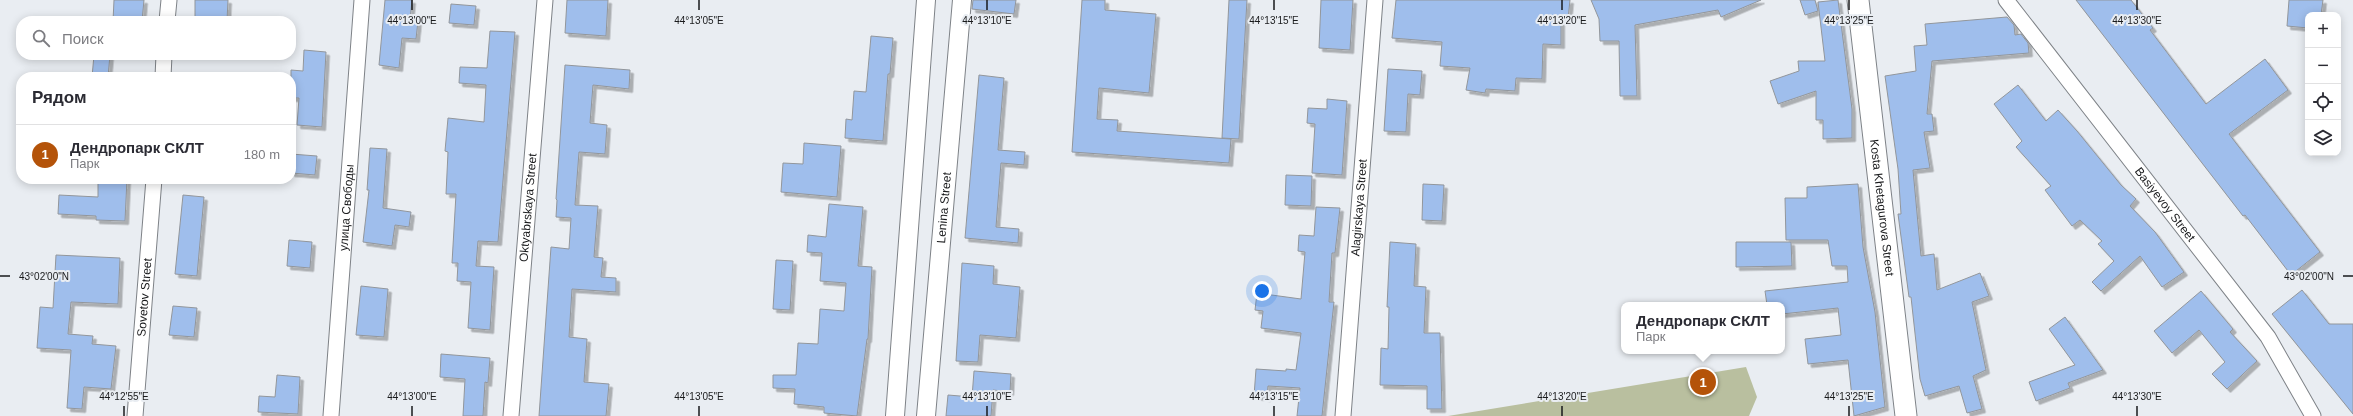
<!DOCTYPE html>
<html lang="ru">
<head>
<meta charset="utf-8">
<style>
  :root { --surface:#fff; --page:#f7f7f7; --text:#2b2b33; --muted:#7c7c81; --line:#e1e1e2; --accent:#b45309 }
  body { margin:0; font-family:Arial,sans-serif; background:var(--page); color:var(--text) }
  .controls { position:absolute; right:12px; top:12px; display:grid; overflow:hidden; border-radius:8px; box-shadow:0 2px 10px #0003 }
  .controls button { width:36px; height:36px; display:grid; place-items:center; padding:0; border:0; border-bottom:1px solid var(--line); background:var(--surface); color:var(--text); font:20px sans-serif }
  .you { position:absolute; left:1262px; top:291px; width:14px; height:14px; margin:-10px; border:3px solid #fff; border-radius:50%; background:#1a73e8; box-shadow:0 0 0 6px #1a73e833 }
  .badge { display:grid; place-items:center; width:26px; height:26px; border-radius:50%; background:var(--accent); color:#fff; font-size:13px; font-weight:700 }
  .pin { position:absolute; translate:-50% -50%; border:2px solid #fff; box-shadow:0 1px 4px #0006 }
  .popup { position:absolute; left:1621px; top:302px; width:164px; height:52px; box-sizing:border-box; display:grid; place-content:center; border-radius:8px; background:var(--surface); filter:drop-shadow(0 1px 3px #0005); font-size:13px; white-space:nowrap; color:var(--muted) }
  .popup b { font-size:15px; color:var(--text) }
  .popup::after { content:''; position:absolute; left:50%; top:100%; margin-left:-8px; border:8px solid transparent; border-top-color:var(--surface) }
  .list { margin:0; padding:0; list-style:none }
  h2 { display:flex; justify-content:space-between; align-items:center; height:52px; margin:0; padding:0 16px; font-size:17px }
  h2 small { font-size:13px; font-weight:400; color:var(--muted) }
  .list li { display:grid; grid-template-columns:26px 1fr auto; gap:12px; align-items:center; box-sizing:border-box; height:60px; padding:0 16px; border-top:1px solid var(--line) }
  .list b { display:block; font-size:15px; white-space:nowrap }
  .list p { margin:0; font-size:13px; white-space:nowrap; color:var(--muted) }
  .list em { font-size:13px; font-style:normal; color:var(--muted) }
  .icon { flex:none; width:22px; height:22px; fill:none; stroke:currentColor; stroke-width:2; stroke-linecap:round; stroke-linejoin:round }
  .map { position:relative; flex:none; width:2353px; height:416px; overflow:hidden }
  .search { position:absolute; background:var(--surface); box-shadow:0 2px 10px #0003; left:16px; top:16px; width:280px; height:44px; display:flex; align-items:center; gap:10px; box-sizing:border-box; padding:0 14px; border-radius:16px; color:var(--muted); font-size:15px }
  .panel { position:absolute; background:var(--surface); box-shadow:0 2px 10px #0003; left:16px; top:72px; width:280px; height:112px; border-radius:16px }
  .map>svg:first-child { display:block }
</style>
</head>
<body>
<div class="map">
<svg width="2353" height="416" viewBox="0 0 2353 416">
  <defs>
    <filter id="shadow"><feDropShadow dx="3.5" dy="3.5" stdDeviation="0" flood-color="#0004"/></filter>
  </defs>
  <rect width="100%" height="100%" fill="#e9edf2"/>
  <path fill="#b9bf9f" d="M1746 367 1757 397 1749 416H1448Z"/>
  <g fill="#9fbeec" stroke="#92969b" filter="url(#shadow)">
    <path d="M114 0H144L142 21H113Z"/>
    <path d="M195 0H228L227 21H195Z"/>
    <path d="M385 0H412L410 20 418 21 416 39 402 38 399 68 379 65Z"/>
    <path d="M567 0H608L606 36 565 33Z"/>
    <path d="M973 0H1016L1014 14 972 9Z"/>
    <path d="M1082 0H1105V10L1156 14 1149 93 1099 88 1097 119 1118 120 1117 131 1231 139 1229 163 1072 152Z"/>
    <path d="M1229 0H1247L1239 139 1222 138Z"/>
    <path d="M1321 0H1353L1350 50 1319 48Z"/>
    <path d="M1396 0H1570L1568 19 1561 18V45L1543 44 1542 79 1516 78 1515 91 1486 89 1485 93 1466 90 1470 68 1440 66 1442 42 1392 38Z"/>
    <path d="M1591 0H1761L1721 17 1718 10 1635 25 1637 96H1620L1619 41H1600L1599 19Z"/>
    <path d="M1800 0H1815L1818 11 1805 15Z"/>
    <path d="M1838 0 1852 109V138L1823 139V120H1816V91L1778 104 1770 81 1799 71 1798 61H1825L1818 2Z"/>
    <path d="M2076 0H2131L2153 28 2150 30 2206 104 2265 59 2288 90 2229 134 2320 252 2291 275 2245 215 2243 216Z"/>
    <path d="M2289 0H2323L2321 15H2308V28L2287 26Z"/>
    <path d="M451 4 476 6 474 25 449 23Z"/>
    <path d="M2007 17 2014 25 2015 35 2021 34 2028 43 2029 53 1932 61 1927 114H1932L1934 131 1924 132 1930 168 1913 170 1921 256 1934 254 1937 290 1980 273 1989 296 1972 302 1986 370 1973 376 1982 409 1967 413 1959 386 1925 396 1920 379 1911 297H1909L1898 214H1901L1898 169 1885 76 1916 71 1914 46 1927 45 1925 24Z"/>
    <path d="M490 31 515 32 498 242 478 241 476 266 494 267 490 330 468 328 471 282 457 281 458 263H452L456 194H446L448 152 445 151 448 118 484 122 486 85 459 83 460 67 487 68Z"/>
    <path d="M871 36 893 38 890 74H888L883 141 845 138 846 119 852 120 854 91 866 92Z"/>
    <path d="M304 50 326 52 322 127 297 125 299 98H291V70L303 71Z"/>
    <path d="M94 55H110L108 77H92Z"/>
    <path d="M565 65 630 70 629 89 593 85 590 123 607 125 605 154 579 152 575 205 598 206 594 257 603 258 601 277 616 278V292L572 289 569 337 587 339 584 382 609 384 606 416H539L551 247 569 249 571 218 556 217 557 200 556 199Z"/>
    <path d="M1388 69 1422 71 1420 95 1408 94 1406 132 1384 131Z"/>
    <path d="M979 75 1004 78 998 150 1025 152 1024 165 1001 163 996 227 1019 229 1018 243 965 238Z"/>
    <path d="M2018 85 2046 121 2058 110 2077 131 2121 185 2136 199 2130 206 2155 232 2184 272 2162 287 2140 256 2101 291 2092 282 2114 261 2098 244 2102 241 2080 220 2072 226 2045 190 2051 186 2016 147 2022 141 1994 104Z"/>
    <path d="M1327 99 1347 101 1342 175 1312 173 1315 124 1307 123 1308 108 1327 109Z"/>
    <path d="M804 143 841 146 837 197 781 192 783 163 803 164Z"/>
    <path d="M370 148 387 149 383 208 411 212 409 227 395 225 392 246 363 242 369 190H367Z"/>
    <path d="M291 154 317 156 315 175 291 173Z"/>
    <path d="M1286 175 1312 176 1311 206 1285 205Z"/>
    <path d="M98 179H127L125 221 96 220V216L58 214 59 195 98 197Z"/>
    <path d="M1423 184 1444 185 1442 221 1422 220Z"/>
    <path d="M1858 184 1863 247 1875 312 1885 407 1854 416 1848 360 1808 364 1805 339 1841 335 1838 308 1782 314V305H1767L1765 291 1848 282 1847 266H1832L1828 240H1786L1785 198H1807V187Z"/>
    <path d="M183 195 204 197 197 276 175 274Z"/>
    <path d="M829 204 863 207 858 266 872 267 868 339H867L857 416 824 413V407L794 404 795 389 773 388V375H796L798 343 818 344 820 309 844 311 846 283 820 281 822 253 807 252 808 235 826 237Z"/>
    <path d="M1316 207 1340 208 1335 253H1332L1329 302H1334L1322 416H1297L1300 388 1268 386 1267 398 1254 396 1256 369 1286 371V369L1296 370 1301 333 1261 328 1263 311 1255 310 1257 293 1301 299 1305 252 1298 251 1299 235 1314 236Z"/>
    <path d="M289 240 312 242 310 268 287 266Z"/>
    <path d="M1390 242 1416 244 1414 286 1426 287 1424 333H1440L1442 409H1427V386L1380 385 1381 348 1388 349 1389 307H1387Z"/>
    <path d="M1736 242H1791L1792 266 1736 267Z"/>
    <path d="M56 255 120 258 118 304 71 302 68 334 93 336 92 344 116 346 111 389 84 387 82 409 67 408 71 350 37 348 40 307 53 308Z"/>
    <path d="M776 260 793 261 790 310 773 309Z"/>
    <path d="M962 263 994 266 993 284 1020 287 1016 338 980 335 978 362 956 361Z"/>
    <path d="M361 286 388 289 384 337 356 335Z"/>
    <path d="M2302 290 2329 324H2353V414L2272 314Z"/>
    <path d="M2201 291 2233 329 2230 332 2257 361 2227 389 2212 374 2225 362 2199 330 2172 353 2154 331Z"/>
    <path d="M173 306 197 308 194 337 169 335Z"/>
    <path d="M2065 317 2103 370 2068 383 2070 388 2036 401 2029 382 2075 365 2049 329Z"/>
    <path d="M441 354 490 358 488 383 485 382 483 416H463L465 379 440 377Z"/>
    <path d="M974 371 1011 374 1010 392 993 390 991 416H946L948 395 972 397Z"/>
    <path d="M277 375 300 377 298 414 258 412 259 396 275 397Z"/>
  </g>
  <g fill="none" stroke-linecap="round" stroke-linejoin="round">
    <g stroke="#7e8287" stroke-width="17">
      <g id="minor">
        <path id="s1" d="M2006 0 2268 337 2313 416"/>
        <path d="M167 21 169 0"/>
        <path d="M163 77 164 55"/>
        <path id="s2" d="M135 416 154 179"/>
        <path id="s3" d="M331 416 362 0"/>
        <path id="s4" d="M511 416 545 0"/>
        <path id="s5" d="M1343 416 1375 0"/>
      </g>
    </g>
    <g stroke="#7e8287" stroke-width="20">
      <g id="tertiary">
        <path d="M895 416 926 0"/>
        <path id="s6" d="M926 416 962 0"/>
      </g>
    </g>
    <g stroke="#7e8287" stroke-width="23">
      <g id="secondary">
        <path id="s7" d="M1858 0 1906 416"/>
      </g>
    </g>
    <use href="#minor" stroke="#fff" stroke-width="15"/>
    <use href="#tertiary" stroke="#fff" stroke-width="18"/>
    <use href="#secondary" stroke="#fff" stroke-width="21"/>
  </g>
  <path fill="none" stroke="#191a1c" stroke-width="1.5" d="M412 0V10M699 0V10M987 0V10M1274 0V10M1562 0V10M1849 0V10M2137 0V10M0 276H10M2343 276H2353M124 406V416M412 406V416M699 406V416M987 406V416M1274 406V416M1562 406V416M1849 406V416M2137 406V416"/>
  <g text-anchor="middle" stroke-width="4" stroke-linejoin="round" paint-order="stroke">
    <g font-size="12" fill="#191a1c" stroke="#e9edf2">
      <text dy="4" stroke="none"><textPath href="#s1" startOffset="259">Basiyevoy Street</textPath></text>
      <text dy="4" stroke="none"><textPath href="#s3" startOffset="209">улица Свободы</textPath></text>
      <text dy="4" stroke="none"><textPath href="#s4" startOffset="209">Oktyabrskaya Street</textPath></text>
      <text dy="4" stroke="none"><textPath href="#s6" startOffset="209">Lenina Street</textPath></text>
      <text dy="4" stroke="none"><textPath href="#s5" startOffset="209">Alagirskaya Street</textPath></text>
      <text dy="4" stroke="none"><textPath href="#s7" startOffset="209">Kosta Khetagurova Street</textPath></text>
      <text dy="4" stroke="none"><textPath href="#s2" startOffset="119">Sovetov Street</textPath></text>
    </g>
  </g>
  <g font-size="10" text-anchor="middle" fill="#191a1c" stroke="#e9edf2" stroke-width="4" stroke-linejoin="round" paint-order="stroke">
    <text x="412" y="24">44°13'00"E</text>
    <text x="699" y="24">44°13'05"E</text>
    <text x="987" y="24">44°13'10"E</text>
    <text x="1274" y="24">44°13'15"E</text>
    <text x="1562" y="24">44°13'20"E</text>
    <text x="1849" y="24">44°13'25"E</text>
    <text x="2137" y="24">44°13'30"E</text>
    <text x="44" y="280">43°02'00"N</text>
    <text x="2309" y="280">43°02'00"N</text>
    <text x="124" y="400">44°12'55"E</text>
    <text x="412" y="400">44°13'00"E</text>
    <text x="699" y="400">44°13'05"E</text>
    <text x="987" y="400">44°13'10"E</text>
    <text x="1274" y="400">44°13'15"E</text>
    <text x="1562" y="400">44°13'20"E</text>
    <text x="1849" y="400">44°13'25"E</text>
    <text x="2137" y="400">44°13'30"E</text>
  </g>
</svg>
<div class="controls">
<button>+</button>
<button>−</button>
<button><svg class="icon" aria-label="locate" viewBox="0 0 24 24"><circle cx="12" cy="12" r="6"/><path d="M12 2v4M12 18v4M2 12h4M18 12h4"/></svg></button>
<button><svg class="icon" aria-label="layers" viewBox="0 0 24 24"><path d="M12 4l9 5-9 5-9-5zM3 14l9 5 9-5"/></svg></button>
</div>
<div class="you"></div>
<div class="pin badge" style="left:1703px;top:382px">1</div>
<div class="popup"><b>Дендропарк СКЛТ</b>Парк</div>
<div class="search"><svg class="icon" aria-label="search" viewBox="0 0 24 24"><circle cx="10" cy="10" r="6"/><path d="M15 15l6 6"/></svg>Поиск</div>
<section class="panel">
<h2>Рядом<small></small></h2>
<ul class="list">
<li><span class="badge">1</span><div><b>Дендропарк СКЛТ</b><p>Парк</p></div><em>180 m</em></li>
</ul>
</section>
</div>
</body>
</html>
